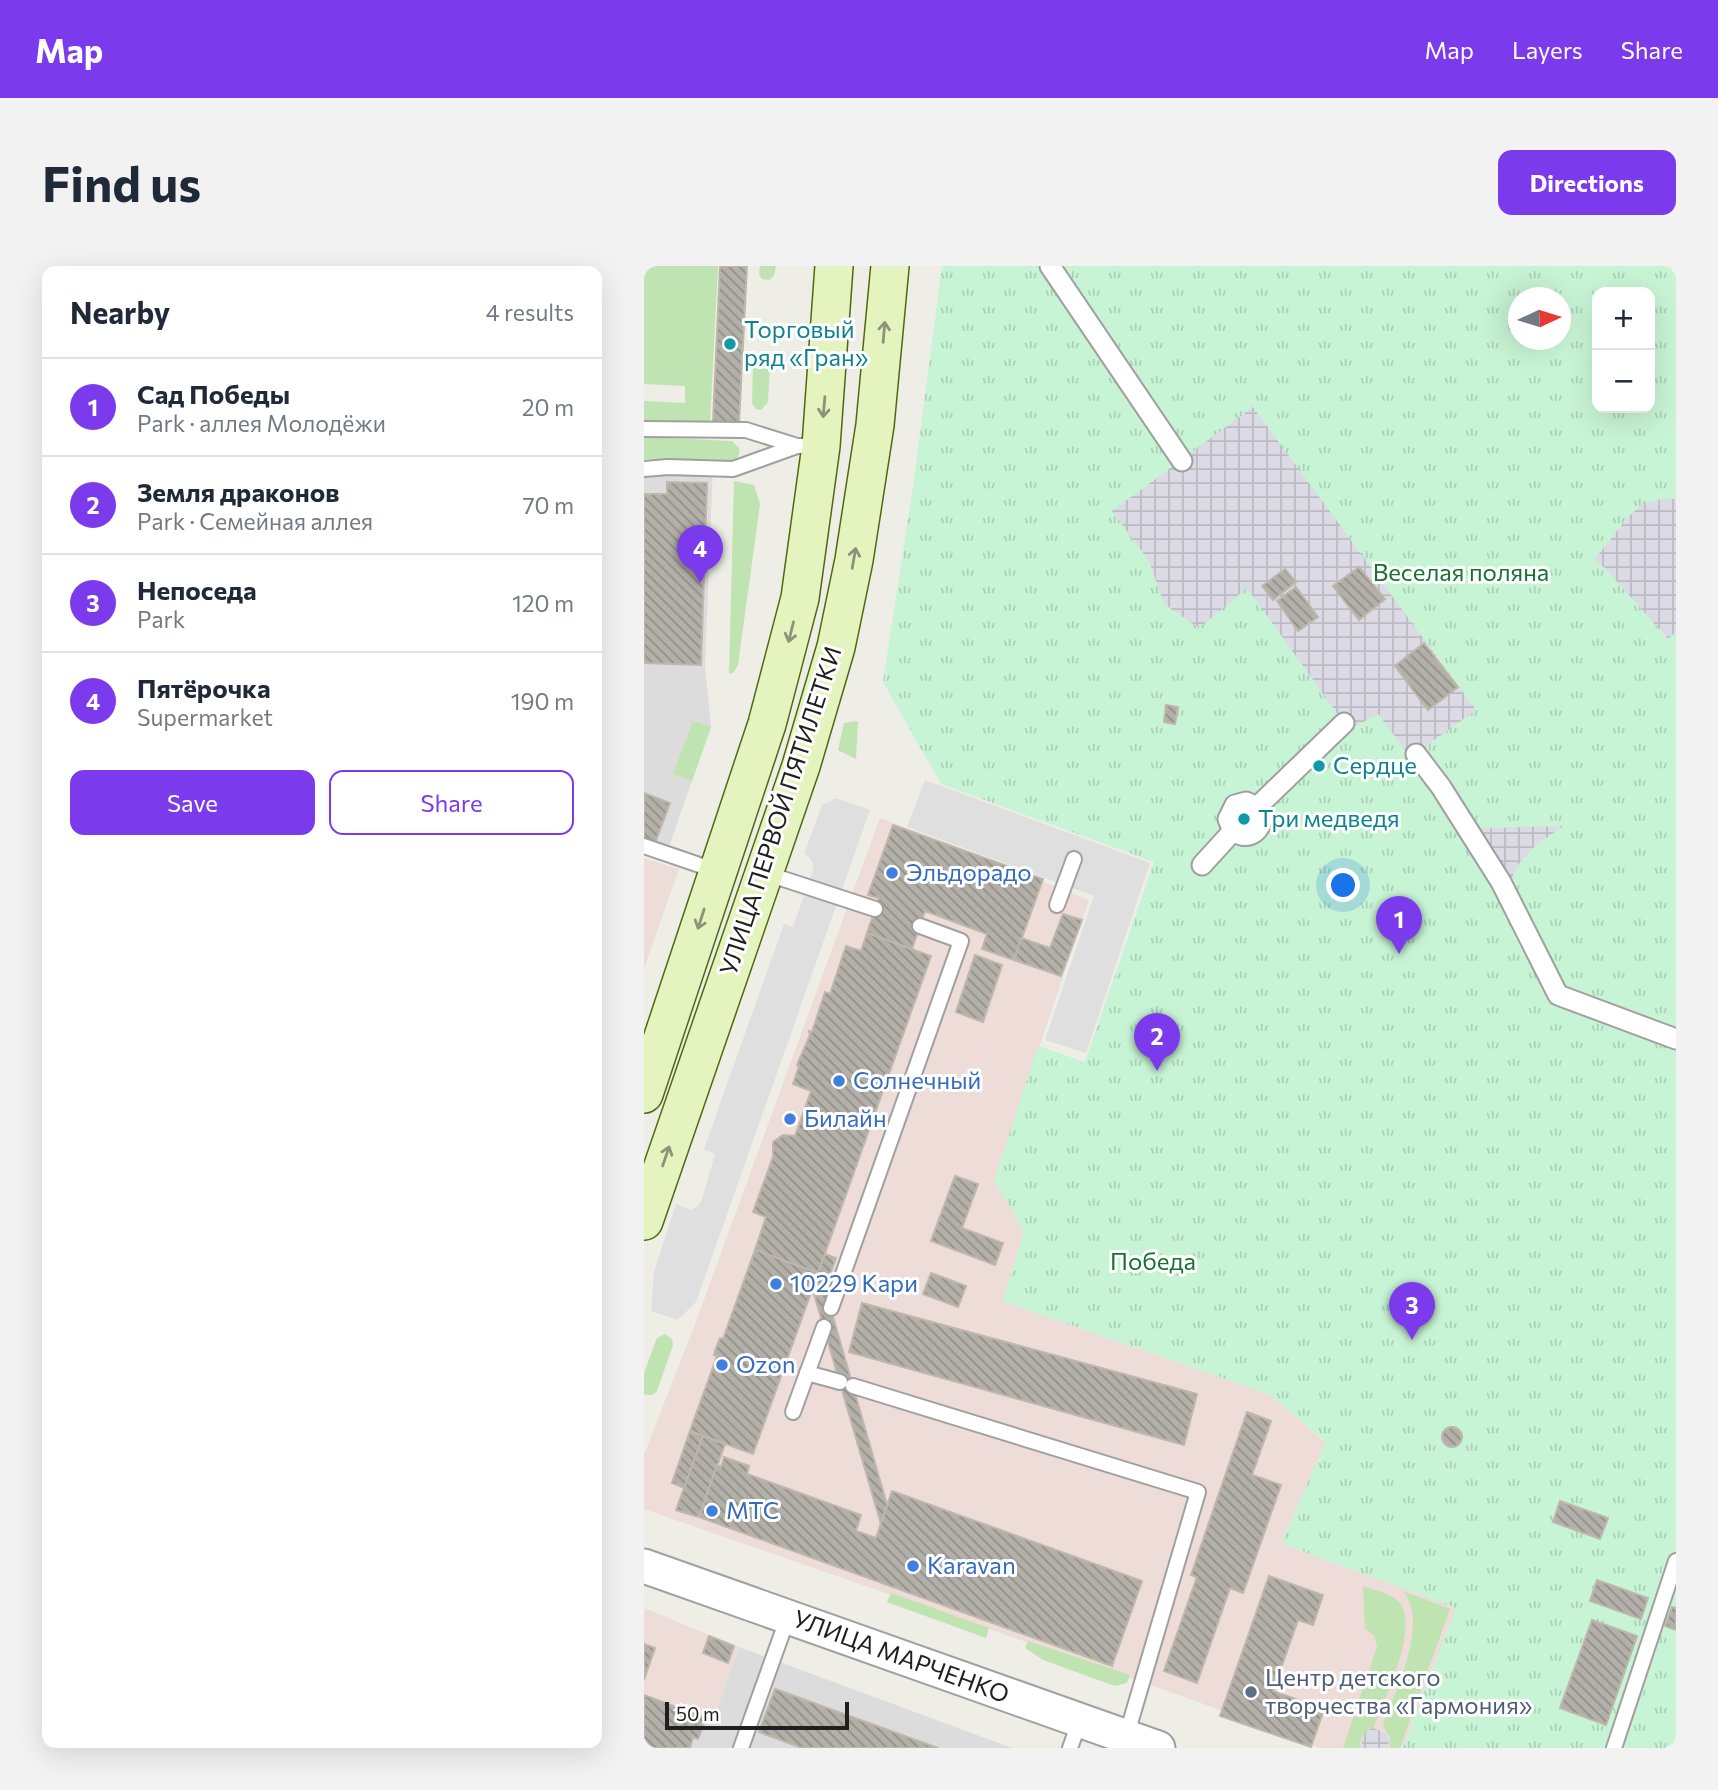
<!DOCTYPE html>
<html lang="en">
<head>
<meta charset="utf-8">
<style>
  :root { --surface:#fff; --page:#f2f2f3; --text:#1f2937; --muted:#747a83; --line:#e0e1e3; --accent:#7c3aed }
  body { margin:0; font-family:Commissioner,sans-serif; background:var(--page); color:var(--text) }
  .controls { position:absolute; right:21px; top:21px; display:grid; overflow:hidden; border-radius:14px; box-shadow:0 7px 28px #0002 }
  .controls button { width:63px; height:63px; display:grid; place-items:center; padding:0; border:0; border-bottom:2px solid var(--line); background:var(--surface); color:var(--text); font:35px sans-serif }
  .compass { position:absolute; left:864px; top:21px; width:63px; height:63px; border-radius:50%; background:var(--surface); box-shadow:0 7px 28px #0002; rotate:86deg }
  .scale { position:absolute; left:21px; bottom:18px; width:184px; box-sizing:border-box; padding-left:7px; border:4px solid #1f1f1f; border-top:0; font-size:19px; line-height:24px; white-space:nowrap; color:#1f1f1f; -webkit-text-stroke:5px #fff; paint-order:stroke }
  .you { position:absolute; left:700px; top:620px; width:24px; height:24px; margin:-18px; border:5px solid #fff; border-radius:50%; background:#1a73e8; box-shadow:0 0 0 10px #1a73e833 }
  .badge { display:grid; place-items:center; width:46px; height:46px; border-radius:50%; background:var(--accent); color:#fff; font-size:23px; font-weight:700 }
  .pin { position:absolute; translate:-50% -58px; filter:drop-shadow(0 2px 4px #0008) }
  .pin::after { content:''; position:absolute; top:37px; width:24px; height:21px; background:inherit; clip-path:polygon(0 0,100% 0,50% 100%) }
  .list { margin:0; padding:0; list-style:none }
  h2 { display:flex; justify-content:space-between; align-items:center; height:91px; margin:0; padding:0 28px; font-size:30px }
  h2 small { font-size:23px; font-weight:400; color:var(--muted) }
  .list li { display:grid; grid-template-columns:46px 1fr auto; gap:21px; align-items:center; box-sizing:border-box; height:98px; padding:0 28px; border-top:2px solid var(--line) }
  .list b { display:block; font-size:26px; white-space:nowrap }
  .list p { margin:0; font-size:23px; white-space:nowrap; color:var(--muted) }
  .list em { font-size:23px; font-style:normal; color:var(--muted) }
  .actions { display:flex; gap:14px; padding:21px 28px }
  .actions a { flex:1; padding:16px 0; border:2px solid var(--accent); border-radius:14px; text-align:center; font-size:24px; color:var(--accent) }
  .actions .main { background:var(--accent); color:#fff }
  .map { position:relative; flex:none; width:1032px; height:1482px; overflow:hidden; border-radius:14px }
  header { display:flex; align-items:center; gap:42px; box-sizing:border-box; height:98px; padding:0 35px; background:var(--accent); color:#fff }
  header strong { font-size:33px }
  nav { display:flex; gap:38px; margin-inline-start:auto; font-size:24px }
  .intro { display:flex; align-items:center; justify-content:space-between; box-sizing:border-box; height:168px; padding:0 42px }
  h1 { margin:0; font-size:49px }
  .button { padding:18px 32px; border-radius:14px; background:var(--accent); color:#fff; font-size:24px; font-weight:700 }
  main { display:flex; gap:42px; padding:0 42px }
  aside { flex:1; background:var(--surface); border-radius:14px; box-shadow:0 7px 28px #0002 }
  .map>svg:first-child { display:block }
</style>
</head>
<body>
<header>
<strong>Map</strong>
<nav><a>Map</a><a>Layers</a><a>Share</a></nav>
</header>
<div class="intro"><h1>Find us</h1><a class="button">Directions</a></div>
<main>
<aside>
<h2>Nearby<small>4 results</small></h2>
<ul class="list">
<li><span class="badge">1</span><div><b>Сад Победы</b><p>Park · аллея Молодёжи</p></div><em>20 m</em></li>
<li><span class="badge">2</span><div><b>Земля драконов</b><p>Park · Семейная аллея</p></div><em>70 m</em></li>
<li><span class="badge">3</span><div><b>Непоседа</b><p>Park</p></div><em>120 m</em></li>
<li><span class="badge">4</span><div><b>Пятёрочка</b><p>Supermarket</p></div><em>190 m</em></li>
</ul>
<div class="actions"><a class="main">Save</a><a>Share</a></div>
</aside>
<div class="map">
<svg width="1032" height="1482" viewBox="0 0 1032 1482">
  <defs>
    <pattern id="park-tufts" width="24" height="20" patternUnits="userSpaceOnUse" patternTransform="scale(1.75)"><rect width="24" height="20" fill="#c7f4d4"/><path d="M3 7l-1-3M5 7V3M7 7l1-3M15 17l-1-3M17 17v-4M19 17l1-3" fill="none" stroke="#aad1b6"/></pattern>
    <pattern id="plaza-grid" width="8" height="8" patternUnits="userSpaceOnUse" patternTransform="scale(1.75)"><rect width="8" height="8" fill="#dcdae4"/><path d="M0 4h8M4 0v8" fill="none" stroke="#bcbbc3"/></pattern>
    <pattern id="building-back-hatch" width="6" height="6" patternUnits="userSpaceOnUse" patternTransform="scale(1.75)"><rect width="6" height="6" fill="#b3b0a9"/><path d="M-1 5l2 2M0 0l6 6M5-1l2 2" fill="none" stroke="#918f89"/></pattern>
  </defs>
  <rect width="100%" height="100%" fill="#eeede6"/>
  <g fill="#dcdcdc">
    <path d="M0 194 69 197 61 402 67 461 24 583 0 574Z"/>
    <path d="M95 1381 368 1482H0V1429L69 1454Z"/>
  </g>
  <g fill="#eddcd7">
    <path d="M236 552 400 613 399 616 445 634 350 914 380 966 358 1035 625 1128 682 1177 637 1277 812 1342 759 1482H675L552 1435 0 1243V1189L53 1053Z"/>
    <path d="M0 592 35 603 0 702Z"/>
    <path d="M0 1342 95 1381 69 1454 0 1429Z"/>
  </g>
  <g fill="#bfe3b1">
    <path d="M0 0H74L66 157 0 155V135L41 137V120L0 118Z"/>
    <path d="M116 0H132L130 10 125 14 118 13 115 8Z"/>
    <path d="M109 98 126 99 124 136 117 144 112 143 108 138Z"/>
    <path d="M0 171 88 175 95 182C97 190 92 195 84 196L0 193Z"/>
    <path d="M90 215 110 219 116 238 94 399 90 406 85 408Z"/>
    <path d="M49 455 67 461 48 515 29 508Z"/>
    <path d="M214 455 212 493 194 484 200 457Z"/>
    <path d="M21 1068 28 1073 29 1079 13 1125C10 1129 5 1130 0 1128V1107L13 1072Z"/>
    <path d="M719 1320C730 1324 746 1327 754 1335 778 1357 739 1437 729 1463L717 1471 716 1482H699L733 1381 730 1369 721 1362Z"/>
    <path d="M759 1325 806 1343 756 1482H746V1471L739 1460C751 1425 786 1357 759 1325Z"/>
    <path d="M247 1327 345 1362 342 1372 243 1336Z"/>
    <path d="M384 1375 486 1409 483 1417 471 1420 399 1394 381 1382Z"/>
  </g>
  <path fill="url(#park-tufts)" fill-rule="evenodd" d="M298 0H1032V1482H759L812 1342 637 1277 682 1176 625 1128 358 1035 380 966 350 914 394 780 441 796 510 596 297 518 239 416 269 221ZM953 26H1006V142H953ZM874 32H916V74H874Z"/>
  <g fill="#dfdfdf">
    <path d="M281 514 506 597 442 787 401 774 450 630 263 561Z"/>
    <path d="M192 532 226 544 52 1036 34 1054 7 1045 10 1006 32 938 47 944 55 939 59 930 71 888 60 883 140 658 149 661 170 601 166 592 160 588 178 539Z"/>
  </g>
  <g fill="url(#plaza-grid)">
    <path d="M609 141 832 444 767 491 734 448 705 464 603 322 555 362 520 338 505 295 468 245Z"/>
    <path d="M1017 233H1032V366L1024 373 961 302 950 294 985 250 999 238Z"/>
    <path d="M919 560 890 581 876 596 868 611 870 631 827 566 836 562Z"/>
    <path d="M729 1462 742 1467 745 1476 744 1482H718V1469Z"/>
  </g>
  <g fill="url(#building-back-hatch)" stroke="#beb7aa" stroke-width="2">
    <path d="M76 0H103L95 157 69 156Z"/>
    <path d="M23 216 63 217 57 399 0 397V228H23Z"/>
    <path d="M715 301 741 333 715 354 689 320Z"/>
    <path d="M641 303 652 316 629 334 618 320Z"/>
    <path d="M652 321 674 351 654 365 633 335Z"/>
    <path d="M780 377 814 421 784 444 751 400Z"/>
    <path d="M522 439 534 441 531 458 520 456Z"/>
    <path d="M0 527 26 537 11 577 0 573Z"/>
    <path d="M249 559 399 613 370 694 338 683 343 668 281 645 268 683 223 667 235 632 224 629Z"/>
    <path d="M419 648 438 654 417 710 370 694 377 672 406 682Z"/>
    <path d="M223 667 287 690 174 1007 111 984 122 951 109 946 129 891V876L139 869 151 870 167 825 149 818 155 800 153 799 166 769 165 765 168 766 181 726 186 728 202 680 217 685Z"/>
    <path d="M331 689 358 699 339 756 312 746Z"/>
    <path d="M311 910 334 918 318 962 359 977 351 999 287 975Z"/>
    <path d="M111 984 174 1007 109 1188 46 1165 73 1090 70 1089 71 1085 76 1072 79 1073Z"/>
    <path d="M181 988 192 992 178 1031 167 1027Z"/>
    <path d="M287 1007 322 1020 314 1041 279 1028Z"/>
    <path d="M181 1023 243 1239 237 1258 170 1028 178 1031Z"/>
    <path d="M218 1037 553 1128 540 1179 205 1086Z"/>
    <path d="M603 1146 627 1155 608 1209 637 1219 599 1327 586 1322 553 1417 520 1405 553 1311 547 1309Z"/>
    <circle cx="808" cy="1171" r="10"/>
    <path d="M46 1165 59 1170 40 1222 28 1217Z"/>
    <path d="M59 1170 81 1178 55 1251 32 1244Z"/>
    <path d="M80 1191 105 1200 103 1208 217 1249 212 1265 232 1272 248 1225 498 1315 468 1400 55 1251 73 1199 77 1201Z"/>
    <path d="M916 1235 964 1252 956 1273 909 1256Z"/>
    <path d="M625 1310 679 1329 669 1359 654 1354 629 1425 680 1443 667 1481 576 1450Z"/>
    <path d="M953 1314 1004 1332 997 1353 946 1335Z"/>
    <path d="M1028 1341 1032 1342V1364L1021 1360Z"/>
    <path d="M948 1354 993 1370 962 1459 916 1442Z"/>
    <path d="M65 1370 90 1380 84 1397 59 1387Z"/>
    <path d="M0 1378 11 1382 0 1414Z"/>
    <path d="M131 1423 294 1482H158L115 1466Z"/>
    <path d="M0 1429 62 1452 54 1473 49 1471 46 1482H0Z"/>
  </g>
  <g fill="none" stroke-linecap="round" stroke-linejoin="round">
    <g stroke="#a0a0a0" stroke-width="18">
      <g id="service">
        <path d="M0 163 102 164 153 180"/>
        <path d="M0 203 24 201 89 203 153 180H175"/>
        <path d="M0 580 73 605"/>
        <path d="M121 607 231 643"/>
        <path d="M413 639 430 593"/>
        <path d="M187 1042 317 675 276 660"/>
        <path d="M163 1107 196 1116"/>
        <path d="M209 1120 554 1226 482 1471"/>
        <path d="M149 1146 180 1061"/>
        <path d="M97 1482 144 1351"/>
        <path d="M426 1482 436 1454"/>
        <path d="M970 1482 1032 1295"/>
      </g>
    </g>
    <g stroke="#a0a0a0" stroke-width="23">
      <g id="pedestrian">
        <path d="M406 0 538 195"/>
        <path d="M772 488 797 521 857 616 914 729 1032 773"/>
        <path d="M589 565 584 553 591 539 602 536 613 541"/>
        <path d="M558 599 589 565C602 574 614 569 618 554L613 541 700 457"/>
      </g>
    </g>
    <g stroke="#a0a0a0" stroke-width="37">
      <path id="tertiary" d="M0 1300 514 1482"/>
    </g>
    <g stroke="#4e6a11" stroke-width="40">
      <g id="secondary">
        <path d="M0 828 123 458 156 332 177 180 190 0"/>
        <path d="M0 955 157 500 192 381 210 294 231 159 246 0"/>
      </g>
    </g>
    <use href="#service" stroke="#fff" stroke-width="14"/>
    <use href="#pedestrian" stroke="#fff" stroke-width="19"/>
    <use href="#tertiary" stroke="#fff" stroke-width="33"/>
    <use href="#secondary" stroke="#e5f3bf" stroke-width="37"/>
  </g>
  <defs><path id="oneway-shaft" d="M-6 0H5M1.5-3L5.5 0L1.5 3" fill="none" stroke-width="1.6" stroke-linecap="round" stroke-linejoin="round" transform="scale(1.75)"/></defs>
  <g stroke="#8c9477">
    <use href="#oneway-shaft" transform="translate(240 66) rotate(-85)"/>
    <use href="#oneway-shaft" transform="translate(180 141) rotate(95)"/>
    <use href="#oneway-shaft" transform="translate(210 292) rotate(-80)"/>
    <use href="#oneway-shaft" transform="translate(147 366) rotate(104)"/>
    <use href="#oneway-shaft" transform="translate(57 653) rotate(108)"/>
    <use href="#oneway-shaft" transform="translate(22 890) rotate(-71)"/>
  </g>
  <g fill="#0f9aa8" stroke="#fff" stroke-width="2.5">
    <circle cx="86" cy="78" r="7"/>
    <circle cx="675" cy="500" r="7"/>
    <circle cx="600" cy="553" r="7"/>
  </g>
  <g fill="#3f7fe0" stroke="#fff" stroke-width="2.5">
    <circle cx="248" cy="607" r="7"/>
    <circle cx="195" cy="815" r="7"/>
    <circle cx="146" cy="853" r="7"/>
    <circle cx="132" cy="1018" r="7"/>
    <circle cx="78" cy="1099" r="7"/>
    <circle cx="68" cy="1245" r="7"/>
    <circle cx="269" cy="1300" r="7"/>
  </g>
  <circle fill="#5c6f8a" stroke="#fff" stroke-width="2.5" cx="607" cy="1426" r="7"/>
  <g text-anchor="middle" stroke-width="6" stroke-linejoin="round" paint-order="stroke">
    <g font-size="24" fill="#0d838f" stroke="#fff" text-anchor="start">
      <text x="100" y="72">Торговый<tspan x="100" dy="28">ряд «Гран»</tspan></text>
      <text x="689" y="508">Сердце</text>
      <text x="614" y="561">Три медведя</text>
    </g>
    <g font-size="24" fill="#177232" stroke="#fff">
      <text x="817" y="315">Веселая поляна</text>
      <text x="509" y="1004">Победа</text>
    </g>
    <g font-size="24" fill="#1f1f1f" stroke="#fff">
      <text transform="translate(137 545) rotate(-72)" y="8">УЛИЦА ПЕРВОЙ ПЯТИЛЕТКИ</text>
      <text transform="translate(257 1391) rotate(20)" y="8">УЛИЦА МАРЧЕНКО</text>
    </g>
    <g font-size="24" fill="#366cbe" stroke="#fff" text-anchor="start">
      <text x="262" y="615">Эльдорадо</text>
      <text x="209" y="823">Солнечный</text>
      <text x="160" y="861">Билайн</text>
      <text x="146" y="1026">10229 Кари</text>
      <text x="92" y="1107">Ozon</text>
      <text x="82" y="1253">МТС</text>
      <text x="283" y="1308">Karavan</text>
    </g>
    <g font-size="24" fill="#4e5e75" stroke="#fff" text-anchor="start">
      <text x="621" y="1420">Центр детского<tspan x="621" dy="28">творчества «Гармония»</tspan></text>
    </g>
  </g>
</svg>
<div class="controls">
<button>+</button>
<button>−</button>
</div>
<svg class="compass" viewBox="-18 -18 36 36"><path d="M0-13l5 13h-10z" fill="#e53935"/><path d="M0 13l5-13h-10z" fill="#747a83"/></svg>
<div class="scale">50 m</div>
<div class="you"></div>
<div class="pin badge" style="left:755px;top:688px">1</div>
<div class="pin badge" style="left:513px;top:805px">2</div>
<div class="pin badge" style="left:768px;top:1074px">3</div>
<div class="pin badge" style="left:56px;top:317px">4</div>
</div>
</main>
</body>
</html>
